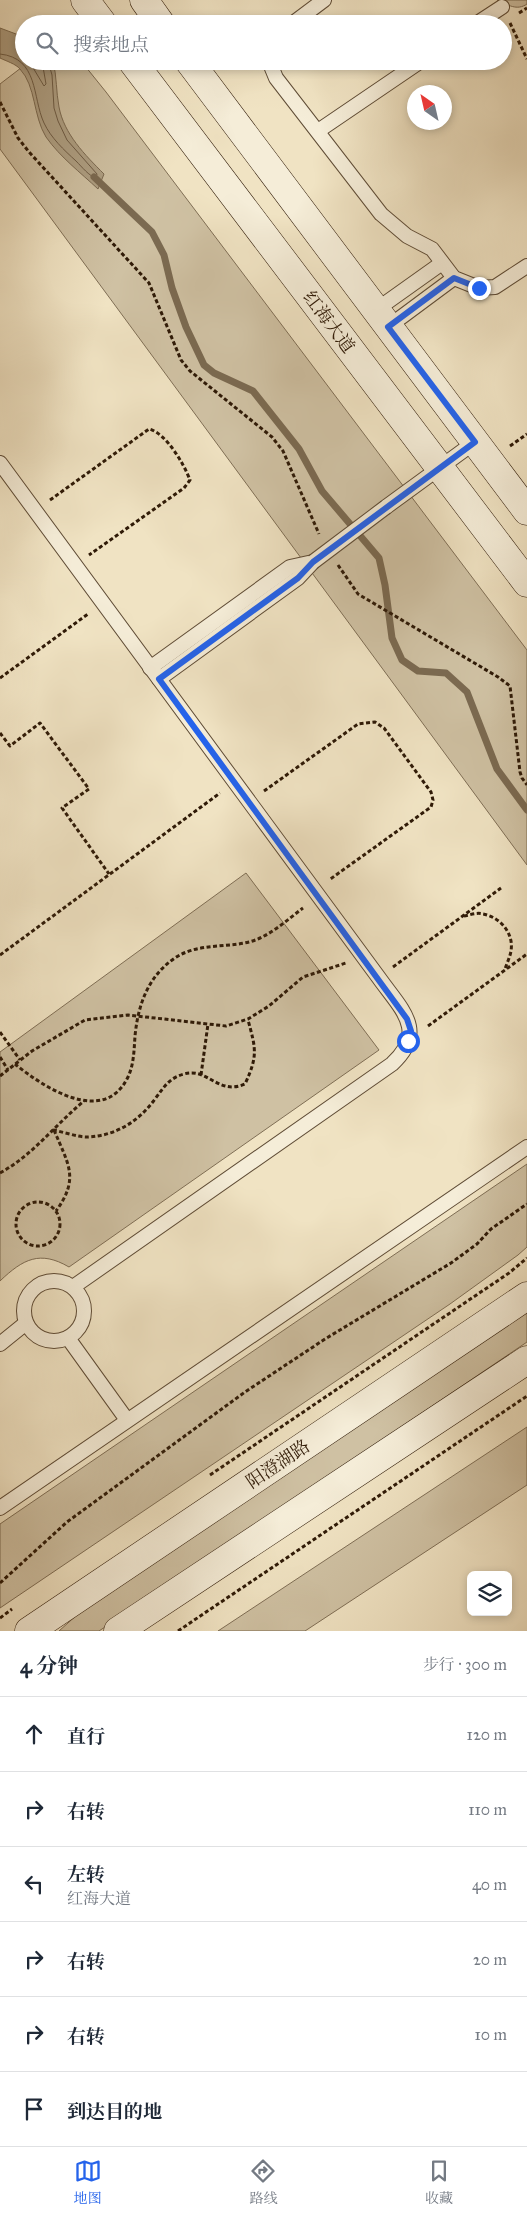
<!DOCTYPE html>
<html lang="zh">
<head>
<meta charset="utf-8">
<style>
  :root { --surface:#fff; --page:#f6f6f7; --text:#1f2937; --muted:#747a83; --line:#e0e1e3; --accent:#2563eb }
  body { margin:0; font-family:"IM FELL Great Primer","Noto Serif SC",serif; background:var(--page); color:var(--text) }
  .controls { position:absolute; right:15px; bottom:15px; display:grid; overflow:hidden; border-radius:8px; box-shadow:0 2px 8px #0003 }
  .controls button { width:45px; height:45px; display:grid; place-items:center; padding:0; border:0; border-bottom:1px solid var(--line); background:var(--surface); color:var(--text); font:25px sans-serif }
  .compass { position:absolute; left:407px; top:85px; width:45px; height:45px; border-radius:50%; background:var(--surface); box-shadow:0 2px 8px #0003; rotate:326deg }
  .stop { position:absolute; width:15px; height:15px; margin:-11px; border:4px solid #2563eb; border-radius:50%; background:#fff }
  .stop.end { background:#2563eb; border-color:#fff; box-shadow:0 1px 5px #0008 }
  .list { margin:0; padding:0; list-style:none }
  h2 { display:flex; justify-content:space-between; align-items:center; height:65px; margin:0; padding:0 20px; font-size:21px }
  h2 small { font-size:16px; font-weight:400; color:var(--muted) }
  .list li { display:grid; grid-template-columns:32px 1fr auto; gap:15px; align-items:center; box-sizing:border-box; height:75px; padding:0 20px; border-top:1px solid var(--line) }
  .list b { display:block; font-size:19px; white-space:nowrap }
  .list p { margin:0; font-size:16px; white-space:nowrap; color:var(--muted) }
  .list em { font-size:16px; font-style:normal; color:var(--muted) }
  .icon { flex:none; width:28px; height:28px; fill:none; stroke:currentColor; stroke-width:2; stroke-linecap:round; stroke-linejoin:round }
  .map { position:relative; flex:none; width:527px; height:1631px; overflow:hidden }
  .search { position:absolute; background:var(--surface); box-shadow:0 2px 8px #0003; left:15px; right:15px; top:15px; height:55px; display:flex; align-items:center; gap:12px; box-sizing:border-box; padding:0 18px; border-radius:28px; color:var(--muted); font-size:19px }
  .sheet { height:515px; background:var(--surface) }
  nav { display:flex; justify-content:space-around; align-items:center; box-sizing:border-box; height:70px; border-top:1px solid var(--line); background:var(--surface); font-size:14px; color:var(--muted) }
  nav a { display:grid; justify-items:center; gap:2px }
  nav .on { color:var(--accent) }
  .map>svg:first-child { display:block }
</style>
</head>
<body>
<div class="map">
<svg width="527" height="1631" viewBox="0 0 527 1631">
  <rect width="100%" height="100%" fill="#f0e3c3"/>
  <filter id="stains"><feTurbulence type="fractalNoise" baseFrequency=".004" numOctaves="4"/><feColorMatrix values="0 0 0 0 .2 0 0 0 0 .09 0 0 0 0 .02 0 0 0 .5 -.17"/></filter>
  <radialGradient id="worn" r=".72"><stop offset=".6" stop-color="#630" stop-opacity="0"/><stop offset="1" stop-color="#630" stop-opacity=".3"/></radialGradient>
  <g fill="#cfc1a3" stroke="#7f6e55">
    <path d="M497 0H527V4C517 11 508 5 497 0Z"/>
    <path d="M30 61H81L106 92 527 650V865L0 149V84Z"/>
    <path d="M246 873 379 1050 69 1267C40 1250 23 1259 0 1281V1052Z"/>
    <path d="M527 1164V1247L518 1255 450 1304 0 1608V1524Z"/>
    <path d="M527 1308V1342L99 1631H59L97 1597Z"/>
    <path d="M527 1427V1485L305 1631H218Z"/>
  </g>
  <path fill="#ae9f83" stroke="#7b6a51" d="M0 28 24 37V61H53C57 77 56 92 59 107 64 134 85 155 104 174L98 189C81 173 60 157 46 137 33 116 36 86 20 69 16 64 6 61 0 58Z"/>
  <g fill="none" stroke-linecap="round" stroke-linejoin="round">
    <g stroke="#6e5c45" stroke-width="1">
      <path d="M0 54C39 58 32 97 44 123 51 138 64 150 76 161 82 167 89 176 96 178L97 174 67 140 58 121 54 108 52 75 48 61"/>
      <path d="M29 61 44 86 46 84 42 61"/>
    </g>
    <path stroke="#7b6a51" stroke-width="7" d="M94 177 152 232 164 255 172 288 186 327 204 365 214 373 253 391 299 449 322 491 379 558 385 585 392 638 402 660 418 671 446 673 467 692 497 769 527 810"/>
    <g stroke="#5f4c36" stroke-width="16">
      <g id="lane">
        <path d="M292 24 324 0"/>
        <path d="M476 24 502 7"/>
        <path d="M269 61 276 78 381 214 407 236 432 249 454 278 479 288 495 287 527 266"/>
        <path d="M318 131 421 61"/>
        <path d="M376 310 442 263"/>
        <path d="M388 327 454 278"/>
        <path d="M0 463 379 978C401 1009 428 1031 392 1064L73 1287"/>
        <path d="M386 507 475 442"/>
        <path d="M150 668 290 567 313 562"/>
        <path d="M159 679 298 578 313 562"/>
        <circle cx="54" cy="1311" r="30"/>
        <path d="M68 1338 127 1420"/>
        <path d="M0 1344 26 1323"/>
        <path d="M0 1508 527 1147"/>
      </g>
    </g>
    <g stroke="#2f1a07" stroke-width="29">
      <g id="secondary">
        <path d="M85 0 103 24"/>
        <path d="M144 0 161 24"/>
        <path d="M132 61 527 583"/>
        <path d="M189 61 527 511"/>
        <path d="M29 1631 527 1296"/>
        <path d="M118 1631 527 1360"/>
      </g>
    </g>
    <g stroke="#2f1a07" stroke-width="3" stroke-dasharray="4 2.5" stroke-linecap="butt">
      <path d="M519 13 527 8"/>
      <path d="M510 23 527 59"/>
      <path d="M0 102 18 138 29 152 149 283 181 360 190 371 272 437 283 451 319 534"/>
      <path d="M510 446 527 434"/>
      <path d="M50 500 149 429C166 433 184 464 190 480L184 488 89 555"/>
      <path d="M338 565 358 594 498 677 510 686 520 772 522 778 527 785"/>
      <path d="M0 678 88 614"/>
      <path d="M0 733 10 746 40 723 89 789 62 808 109 874"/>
      <path d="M264 791 358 724 375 722 384 728 431 792 433 800 431 807 329 880"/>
      <path d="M464 916C470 915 477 912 483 914 500 917 514 933 511 951 510 957 507 963 505 969"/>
      <path d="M0 955 220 793"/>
      <path d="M393 967 501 888"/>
      <path d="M428 1026 527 954"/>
      <path d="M0 1032 20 1060"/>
      <path d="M0 1057 8 1070"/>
      <path d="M15 1064C43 1087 104 1127 128 1077 134 1064 134 1050 135 1036 138 1005 148 976 175 958 197 943 225 948 249 942 269 937 287 920 303 908"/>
      <path d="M201 1075 208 1024"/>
      <path d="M0 1076 32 1051 85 1020 128 1015 226 1026 248 1019 269 1006 303 977 346 963"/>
      <path d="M53 1130C64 1132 77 1137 87 1137 116 1136 139 1121 155 1099 164 1087 169 1078 184 1074 208 1067 218 1096 245 1084 258 1056 256 1049 248 1020"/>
      <path d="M54 1130C68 1164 80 1178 56 1211"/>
      <path d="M0 1173C33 1155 55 1125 84 1101"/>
      <circle cx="38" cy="1224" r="22"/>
      <path d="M210 1475 509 1273 527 1258"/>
      <path d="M0 1583 67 1522 245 1392 325 1339 451 1263 477 1244 491 1229 527 1204"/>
      <path d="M0 1618 12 1609"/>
      <path d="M178 1631 527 1396"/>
    </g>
    <use href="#lane" stroke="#f5edd8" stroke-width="14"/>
    <use href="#secondary" stroke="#f5edd8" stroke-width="28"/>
    <g stroke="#5f4c36" stroke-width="16" stroke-linecap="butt">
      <path id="lane-bridge" d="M313 562 386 507"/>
    </g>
    <use href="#lane-bridge" stroke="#f5edd8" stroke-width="14"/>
  </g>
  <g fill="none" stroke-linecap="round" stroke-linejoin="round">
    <path stroke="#2563eb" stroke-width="6" d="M408 1041 411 1031 407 1019 159 679 298 578 313 562 475 442 388 327 454 278 479 288"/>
  </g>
  <g text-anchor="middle" stroke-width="5" stroke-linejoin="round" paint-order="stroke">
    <g font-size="18" fill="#2f1a07" stroke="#f5edd8">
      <text transform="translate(329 322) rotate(53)" y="6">红海大道</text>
      <text transform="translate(278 1464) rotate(-34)" y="6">阳澄湖路</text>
    </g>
  </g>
  <rect width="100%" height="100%" filter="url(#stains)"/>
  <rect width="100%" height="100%" fill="url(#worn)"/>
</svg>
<div class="controls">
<button><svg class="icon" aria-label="layers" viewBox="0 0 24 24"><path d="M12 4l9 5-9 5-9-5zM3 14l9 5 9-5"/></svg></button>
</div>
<svg class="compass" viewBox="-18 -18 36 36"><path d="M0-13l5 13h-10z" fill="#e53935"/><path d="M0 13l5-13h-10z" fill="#747a83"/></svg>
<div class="stop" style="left:408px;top:1041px"></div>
<div class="stop end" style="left:479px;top:288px"></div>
<div class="search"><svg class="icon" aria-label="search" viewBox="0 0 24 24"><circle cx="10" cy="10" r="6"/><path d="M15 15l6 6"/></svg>搜索地点</div>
</div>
<section class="sheet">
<h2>4 分钟<small>步行 · 300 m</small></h2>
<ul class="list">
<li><svg class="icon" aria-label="ahead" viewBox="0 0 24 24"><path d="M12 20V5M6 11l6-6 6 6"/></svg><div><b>直行</b></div><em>120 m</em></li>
<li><svg class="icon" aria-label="right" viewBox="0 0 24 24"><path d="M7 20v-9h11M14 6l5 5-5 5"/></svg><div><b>右转</b></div><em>110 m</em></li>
<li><svg class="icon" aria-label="left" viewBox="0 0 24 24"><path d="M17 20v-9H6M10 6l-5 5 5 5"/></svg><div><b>左转</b><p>红海大道</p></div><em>40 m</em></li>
<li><svg class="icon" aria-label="right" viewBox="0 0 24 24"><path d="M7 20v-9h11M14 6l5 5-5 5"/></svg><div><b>右转</b></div><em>20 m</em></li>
<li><svg class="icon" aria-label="right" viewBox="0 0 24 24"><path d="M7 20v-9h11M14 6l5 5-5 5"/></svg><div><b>右转</b></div><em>10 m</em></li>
<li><svg class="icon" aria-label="arrive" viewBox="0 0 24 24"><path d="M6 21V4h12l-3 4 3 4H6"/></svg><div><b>到达目的地</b></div></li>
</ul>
</section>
<nav>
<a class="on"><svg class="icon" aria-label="map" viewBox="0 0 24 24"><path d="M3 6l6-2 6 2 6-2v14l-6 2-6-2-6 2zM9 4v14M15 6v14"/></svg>地图</a>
<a><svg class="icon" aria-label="directions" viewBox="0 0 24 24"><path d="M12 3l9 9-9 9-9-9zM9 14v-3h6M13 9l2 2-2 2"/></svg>路线</a>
<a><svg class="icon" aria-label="saved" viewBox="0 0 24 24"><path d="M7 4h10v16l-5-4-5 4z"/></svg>收藏</a>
</nav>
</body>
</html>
